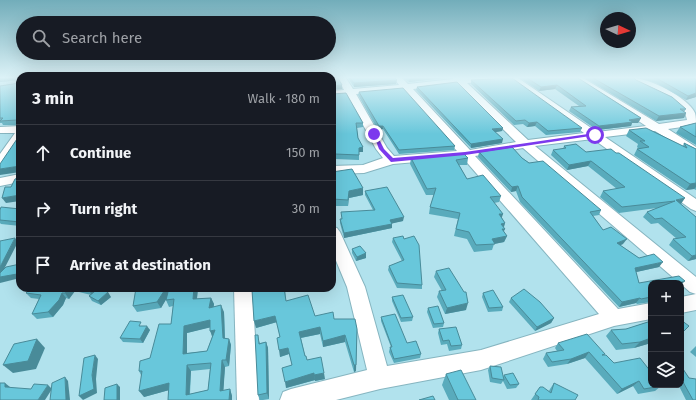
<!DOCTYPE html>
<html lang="en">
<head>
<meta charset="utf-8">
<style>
  :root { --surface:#171b24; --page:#242831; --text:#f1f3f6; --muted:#9ea1a6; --line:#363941 }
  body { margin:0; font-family:"Fira Sans",sans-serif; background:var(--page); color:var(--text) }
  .controls { position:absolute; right:12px; bottom:12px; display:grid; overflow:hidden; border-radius:8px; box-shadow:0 4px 16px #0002 }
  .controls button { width:36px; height:36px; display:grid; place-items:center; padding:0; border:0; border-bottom:1px solid var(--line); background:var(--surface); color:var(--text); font:20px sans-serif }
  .compass { position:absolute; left:600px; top:12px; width:36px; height:36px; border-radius:50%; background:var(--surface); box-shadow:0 4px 16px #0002; rotate:94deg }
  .stop { position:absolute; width:12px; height:12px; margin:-9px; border:3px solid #7c3aed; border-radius:50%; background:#fff }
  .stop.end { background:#7c3aed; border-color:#fff; box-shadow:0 1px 4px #0008 }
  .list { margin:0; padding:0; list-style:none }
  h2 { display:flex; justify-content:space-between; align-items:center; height:52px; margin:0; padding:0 16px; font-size:17px }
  h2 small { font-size:13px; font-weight:400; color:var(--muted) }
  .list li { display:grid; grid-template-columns:26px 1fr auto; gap:12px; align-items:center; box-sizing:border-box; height:56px; padding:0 16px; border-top:1px solid var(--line) }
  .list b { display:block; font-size:15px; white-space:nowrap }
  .list em { font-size:13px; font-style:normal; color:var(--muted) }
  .icon { flex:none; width:22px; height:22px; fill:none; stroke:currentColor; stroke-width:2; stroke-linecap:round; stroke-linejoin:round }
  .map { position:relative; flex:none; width:696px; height:400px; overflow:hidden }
  .search { position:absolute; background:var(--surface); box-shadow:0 4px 16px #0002; left:16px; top:16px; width:320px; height:44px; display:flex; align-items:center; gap:10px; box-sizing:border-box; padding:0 14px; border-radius:22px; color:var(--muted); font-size:15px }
  .panel { position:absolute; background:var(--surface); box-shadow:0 4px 16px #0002; left:16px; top:72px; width:320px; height:220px; border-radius:12px }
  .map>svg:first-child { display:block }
</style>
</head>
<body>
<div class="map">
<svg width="696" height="400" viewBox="0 0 696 400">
  <rect width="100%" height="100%" fill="#b1e2ed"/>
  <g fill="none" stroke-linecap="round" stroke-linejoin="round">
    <g stroke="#86b5c0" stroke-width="2">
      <g id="minor">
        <path d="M338 78H346L353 89 399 85 394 78H402L408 84 453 79 452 78H497L493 81 467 83 528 140 584 133 509 78H518L597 132 646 126 574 78H583L659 124 687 120C684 95 642 92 629 78 645 76 688 97 695 113 696 116 696 122 696 125L668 129 696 147V156L655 131 605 137 696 199V211L691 209 593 139 535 146 696 277V294L690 292 523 148 475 156 618 309 651 303V319L614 326 481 370 380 389 336 400H280L283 392 291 389 367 370 347 287 332 251V227L337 228 340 232 365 287 387 366 481 350 599 314 463 158 393 164 364 173 332 174V166L363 165 383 158 376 149 347 95 332 97V91L344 90ZM457 84 516 142 470 150 413 89ZM403 90 457 151 394 156 387 148 356 94Z"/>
        <path d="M20 126V142L4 166 0 167V154L15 133H0V127Z"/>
        <path d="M20 174V182L0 186V178Z"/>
        <path d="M234 288H252L259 400H237Z"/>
        <path d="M696 294V310L681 313V297Z"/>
      </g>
    </g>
    <use href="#minor" fill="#fff" fill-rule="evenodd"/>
  </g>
  <g fill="#59abbc" fill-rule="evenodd">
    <path d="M0 78H20V125H3L2 123H0V86L19 83 18 80 0 82Z"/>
    <path d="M348 78H395L396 84 354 87Z"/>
    <path d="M403 78H444L409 82Z"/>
    <path d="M520 78H578L641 118 638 123H632L631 126 597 130 569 111 571 107 579 106 555 89 539 91Z"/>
    <path d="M585 78H634L636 80 686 109 684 112 686 113 684 118 656 121Z"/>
    <path d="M639 78H693L696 97 686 100 656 83Z"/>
    <path d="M494 79 582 128 580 132 546 135 535 126 527 127 523 124 514 125 471 84V80Z"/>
    <path d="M417 87 503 128 502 131 495 132 502 143 471 148 416 90Z"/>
    <path d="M359 92 455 146 454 150 399 154 383 129 378 130 358 95Z"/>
    <path d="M332 94 363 123V127L357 128 358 138 363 152H359V160L335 159V133Z"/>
    <path d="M696 123V145L676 133 680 127Z"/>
    <path d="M629 130 683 146 684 143 696 149V190L694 189 686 190 634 155 637 149H639L637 147 638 144 626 136Z"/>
    <path d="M564 146 586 152 681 204H680L696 217V259L688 261 669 245 673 239H677L658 223 651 224 643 217 647 212 657 208 619 213 600 197 603 191 617 189 588 166 567 170 551 155 553 150 563 149Z"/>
    <path d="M479 152 522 158 601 210 599 215 593 216 603 230 623 244 620 245 639 258 659 267 636 272 639 283H651V302L637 304 636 303 619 307 520 202 516 191 511 192 478 157Z"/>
    <path d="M411 158H468L467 165H459L467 179 501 196 499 202 494 203 502 218 505 223 504 227V232L507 236 504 242 494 244 492 250 474 252 467 239 454 236 458 219 429 214 430 207 434 195H426L410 164Z"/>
    <path d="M332 172 363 195 349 198 348 206H332Z"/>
    <path d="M365 191 403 221 392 223V228L344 238 340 223V219L373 210 365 195Z"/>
    <path d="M20 209V226L1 224 0 223V210Z"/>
    <path d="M393 238 422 285V289L397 288 388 270 389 266 402 261 392 242Z"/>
    <path d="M352 249 366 253V258L356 261 352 253Z"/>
    <path d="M436 271 466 310 445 314 437 297 439 291H442L434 277Z"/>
    <path d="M31 288H98L93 293 111 297 101 305 92 301 89 296 91 295 75 291 69 299 66 298 63 305 53 317 37 319 32 314 39 299 31 298 26 293Z"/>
    <path d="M136 288H198L197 299 211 298 214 304V307L224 312 225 338 229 339 231 345 229 366 225 367 223 391 230 389 232 396V400H168L169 390 144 397 141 375 139 371 150 358 171 324 173 306 169 307 166 300V299L161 308 137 312 133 306ZM210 327 212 337 207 351 187 353V333ZM210 369 208 390 190 394 191 371Z"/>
    <path d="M285 288 286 301 315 316 334 319H355L356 371 354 372 345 342 323 347 320 334 301 338 305 356 307 360 325 379 315 381V380L286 388 292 365 289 354 280 357V338L277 322 256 328Z"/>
    <path d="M483 293 503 307 502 311 488 312 482 297Z"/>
    <path d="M392 297 413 317 412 321 401 322 392 301Z"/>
    <path d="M511 298 554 318 551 323 535 331 509 302Z"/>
    <path d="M428 308 444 323 443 327 433 328 427 312Z"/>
    <path d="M381 317 407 343 421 354 420 358 394 363 389 352 390 347H391L381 321Z"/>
    <path d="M651 321V343L634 348 616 350 606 336 611 330 626 329Z"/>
    <path d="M143 326 150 330 143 343 123 342 120 338Z"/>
    <path d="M439 329 462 345 461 349 449 351 447 344 441 345 438 333Z"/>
    <path d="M259 341 260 343 266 342 268 348 269 399 263 400H260L258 395Z"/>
    <path d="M558 343 604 355 614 363 661 386 655 391 638 394 633 386 617 394 585 358 567 364 548 367 543 359 546 353 557 351 555 348Z"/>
    <path d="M696 346V357L690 352Z"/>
    <path d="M490 366 503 377 504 375 519 384 516 388 507 389 503 381 501 384 490 382 488 370Z"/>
    <path d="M681 366 689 378 696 400H686L679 386H674V385H681Z"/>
    <path d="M446 374 476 400H449L442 385Z"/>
    <path d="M554 383 575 400H531L540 387 549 391 550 389Z"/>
  </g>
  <g fill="#498b99">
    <path d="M0 78H19L20 80 0 82Z"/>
    <path d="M416 78H444L409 82V79Z"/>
    <path d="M397 80 396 84 354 87V83Z"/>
    <path d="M342 85V89L332 90V86Z"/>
    <path d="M557 85 555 89 539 91 541 87Z"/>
    <path d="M696 93V97L686 100 688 96Z"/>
    <path d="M686 113 684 118 656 121 659 116Z"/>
    <path d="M641 118 638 123H632L631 126 597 130 599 126 629 120Z"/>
    <path d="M537 122 535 126 527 127 529 123Z"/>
    <path d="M379 126H383V129L378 130Z"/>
    <path d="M335 128V133H332V129Z"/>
    <path d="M503 128 502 131 490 133 492 129Z"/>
    <path d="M503 139 502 143 471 148V144Z"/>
    <path d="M363 147V152H359V148Z"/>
    <path d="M591 161 588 166 567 170 569 165Z"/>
    <path d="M20 166V172L0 175V169Z"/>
    <path d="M696 183V187L694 189 686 190 690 184Z"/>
    <path d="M518 186 516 191 511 192 512 187Z"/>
    <path d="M363 188V195L349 198 348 206 349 191Z"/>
    <path d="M20 195V201L6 203 2 198Z"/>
    <path d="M685 198 681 204 672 206 676 200Z"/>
    <path d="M499 214H503L501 220Z"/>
    <path d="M404 217 403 221 390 224V220Z"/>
    <path d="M505 223 503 229H505L502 235 501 224Z"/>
    <path d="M392 224V228L344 238V233Z"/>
    <path d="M507 236 504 242 494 244 492 239Z"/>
    <path d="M15 238 18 242 0 277 20 267V278L0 283V267Z"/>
    <path d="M627 239 623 244 614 248 617 243Z"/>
    <path d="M366 253V258L356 261 357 257Z"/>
    <path d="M696 255V259L688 261 692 256Z"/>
    <path d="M663 262 659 267 632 273 635 268Z"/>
    <path d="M685 281 681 285V283H678Z"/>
    <path d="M69 288H72L75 291 69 299 65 293Z"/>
    <path d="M89 288H98L92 295 88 289Z"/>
    <path d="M166 288H171L170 293 161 308 157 302Z"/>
    <path d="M194 288H198L196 306 193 299Z"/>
    <path d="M108 292 111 297 101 305 98 301Z"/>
    <path d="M62 293 66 298 63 305 53 317 48 312Z"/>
    <path d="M211 298 214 304 212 315 209 308Z"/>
    <path d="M640 298 636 303 619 307 622 302Z"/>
    <path d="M468 303 466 310 445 314 447 308Z"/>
    <path d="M221 305 224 312 225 345 223 338Z"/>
    <path d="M275 316 277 322 256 328 254 321Z"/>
    <path d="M554 318 551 323 535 331 537 327Z"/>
    <path d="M210 320 212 327 187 333V360L183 354 184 326Z"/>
    <path d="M147 326 150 330 143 343 140 339Z"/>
    <path d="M320 327V334L300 338 299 332Z"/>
    <path d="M357 329 356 371 354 372V365Z"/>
    <path d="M215 330 213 338 210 331Z"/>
    <path d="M345 335V342L323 347V341Z"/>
    <path d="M651 338V343L634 348 640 342Z"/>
    <path d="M37 339 45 348 36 369 13 373 3 365Z"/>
    <path d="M229 339 231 345 229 366 226 360Z"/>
    <path d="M266 342 268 348 269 399 267 393Z"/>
    <path d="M288 348 289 354 280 357 279 350Z"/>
    <path d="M589 352 585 358 567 364 571 359Z"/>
    <path d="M95 355 98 359 96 379 97 393 83 400 79 396 92 375Z"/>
    <path d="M222 360 225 367 223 397 220 391Z"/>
    <path d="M187 365 191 371 189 400 186 395Z"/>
    <path d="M314 373 315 380 286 388 285 382Z"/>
    <path d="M324 373 325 379 315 381 314 375Z"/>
    <path d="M65 377 68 381 70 400H66Z"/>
    <path d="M639 381 633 386 617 394 622 389Z"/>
    <path d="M5 383 10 387H5Z"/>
    <path d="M169 383 173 389 144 397 139 391Z"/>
    <path d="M117 384 120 387V400H117Z"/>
    <path d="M48 385 52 389 45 400H38Z"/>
    <path d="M230 389 232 396V400H229Z"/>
  </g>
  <g fill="#68c7db" stroke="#498b99" fill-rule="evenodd">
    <path d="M18 78H20V122L19 123 17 120 0 121 3 118H0V86L19 83Z"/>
    <path d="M332 78H338L342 85 332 86Z"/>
    <path d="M350 78H395L397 80 354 83Z"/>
    <path d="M496 78H512L582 128 548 131 537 122 529 123 525 120 516 121 471 80 494 79Z"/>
    <path d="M527 78H578L641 118 629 120 633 122 599 126 571 107 586 106 557 85 541 87Z"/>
    <path d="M593 78H634L636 80 672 97 686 109H680L686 113 659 116Z"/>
    <path d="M654 78H693L696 79V93L688 96 658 79Z"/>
    <path d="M457 82 503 128 492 129 503 139 471 144 417 87Z"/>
    <path d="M403 88 455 146 399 150 383 126H379L359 92Z"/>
    <path d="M346 93 363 123H356L358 138 363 147 359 148V155L335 154V128L332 129V94Z"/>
    <path d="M696 123V137L680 127Z"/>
    <path d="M646 128 687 148 684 143 696 149V183L690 184 637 149 649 147 640 141H645L629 130Z"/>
    <path d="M20 137V166L0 169V164L17 139Z"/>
    <path d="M576 144 586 152 611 149 616 153H619L685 198 676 200 696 217V255L692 256 673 239 686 237 662 218 655 219 647 212 675 201 622 207 603 191 625 187 591 161 569 165 553 150 566 148 564 146Z"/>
    <path d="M512 147 522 158 529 163 543 161 601 210 590 212 603 230 611 227 627 239 617 243 639 258 654 254 663 262 635 268 639 283 679 276 685 281 678 283H651V297L641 299 640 298 622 302 522 197 518 186 512 187 479 152Z"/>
    <path d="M464 154 468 158 456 160 467 179 483 175 501 196 490 197 503 214H499L505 223 501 224 505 229H502L507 236 492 239 495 244 476 245 469 232 456 229 460 213 430 207 436 188 427 189 411 158Z"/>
    <path d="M19 168H20V195L2 198 5 187H11L15 179 18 178Z"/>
    <path d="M352 169 363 188 349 191 348 200 332 199V172Z"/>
    <path d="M387 187 404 217 390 220 392 224 344 233 340 219H342L341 212 375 210 365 191Z"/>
    <path d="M1 207 20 209V222L0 220V210Z"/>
    <path d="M403 236 404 239 414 236 419 245 422 285 397 283 389 266 404 260 393 238Z"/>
    <path d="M15 238 0 267V241Z"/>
    <path d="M360 246 366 253 357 257 352 249Z"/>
    <path d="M20 264V267L17 274 0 277V273L6 267Z"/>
    <path d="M449 268 464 292H466L468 303 447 308 439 291 446 290 436 271Z"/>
    <path d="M31 288H69L65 293H62L59 300 48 312 32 314 41 295 26 293Z"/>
    <path d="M81 288H89L88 289Z"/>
    <path d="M99 288 108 292 98 301 89 296Z"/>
    <path d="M136 288H166L157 302 133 306Z"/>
    <path d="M169 288H194L193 299 211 298 209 308 221 305 223 338 229 339 226 360H222L220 391 230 389 229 400H168L169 383 139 391 142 371H139L140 361 150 358 159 324H171L174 299 166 300ZM210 320V331L215 330 207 351 183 354 184 326ZM211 363 208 390 186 395 187 365Z"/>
    <path d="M260 288H284L286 301 308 295 315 316 333 312 334 319H355L357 329 356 365H354L345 335 323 341 320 327 299 332 305 356H306L307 360 321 357 324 373 314 375V373L285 382 282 368 292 365 288 348 279 350 277 338 280 337 275 316 254 321 252 290Z"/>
    <path d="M524 289 540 302 554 318 537 327 511 298Z"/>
    <path d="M493 290 503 307 489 308 483 293Z"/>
    <path d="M403 295 413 317 401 318 392 297Z"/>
    <path d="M438 306 444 323 434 324 428 308Z"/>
    <path d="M395 314 407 343 416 341 421 354 394 359 390 347H392L381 317Z"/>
    <path d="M681 320 689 326 683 332 681 331Z"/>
    <path d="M130 321 141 322 139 326H147L140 339 120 338Z"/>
    <path d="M651 321V338L640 342 622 344 611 330 626 329Z"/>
    <path d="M456 327 462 345 451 346 449 340 443 341 439 329Z"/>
    <path d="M587 334 605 354 602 355H606L614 363 640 358 651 372V385L661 386 644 389 639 381 622 389 589 352 571 359 552 362 546 353 564 350 558 343Z"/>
    <path d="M255 335H258L259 344 266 342 267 393 258 395Z"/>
    <path d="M37 339 28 361 3 365 14 344Z"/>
    <path d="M95 355 92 375 94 389 79 396 84 358Z"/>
    <path d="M490 366 501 367 504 380 492 378Z"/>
    <path d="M681 366 689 378 696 379V400H693L683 382H681Z"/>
    <path d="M461 370 476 400H458L446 374Z"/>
    <path d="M513 373 519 384 510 385 504 375Z"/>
    <path d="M65 377 66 400H50L52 383Z"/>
    <path d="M0 383H5V387L31 389 34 384 48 385 38 400H0Z"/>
    <path d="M554 383 578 395 575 400H538L539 397 535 394 540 387H543L551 393Z"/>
    <path d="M117 384V400H104L105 388Z"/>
    <path d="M433 396 435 400H419Z"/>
  </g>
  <linearGradient id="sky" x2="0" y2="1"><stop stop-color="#72adba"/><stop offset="0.58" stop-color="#dcf2f7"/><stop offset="1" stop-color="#dcf2f7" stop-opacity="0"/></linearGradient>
  <rect width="696" height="134" fill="url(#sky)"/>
  <path fill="#7c3aed" d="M373 133H376L384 149 393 158 465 152 595 133 597 135 465 155 391 162 379 149Z"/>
</svg>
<div class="controls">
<button>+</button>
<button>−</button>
<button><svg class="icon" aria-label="layers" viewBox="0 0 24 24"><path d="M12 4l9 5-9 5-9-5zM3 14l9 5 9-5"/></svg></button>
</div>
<svg class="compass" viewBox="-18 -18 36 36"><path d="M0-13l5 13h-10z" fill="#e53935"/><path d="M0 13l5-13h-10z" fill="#9ea1a6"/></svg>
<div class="stop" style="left:595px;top:135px"></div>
<div class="stop end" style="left:374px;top:134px"></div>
<div class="search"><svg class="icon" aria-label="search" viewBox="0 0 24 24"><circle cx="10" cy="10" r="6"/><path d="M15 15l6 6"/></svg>Search here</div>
<section class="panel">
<h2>3 min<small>Walk · 180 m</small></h2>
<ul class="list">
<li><svg class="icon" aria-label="ahead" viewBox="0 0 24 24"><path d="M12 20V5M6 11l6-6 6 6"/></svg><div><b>Continue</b></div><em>150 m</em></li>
<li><svg class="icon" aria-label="right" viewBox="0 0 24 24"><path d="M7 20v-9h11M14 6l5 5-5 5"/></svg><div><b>Turn right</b></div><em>30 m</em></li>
<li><svg class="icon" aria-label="arrive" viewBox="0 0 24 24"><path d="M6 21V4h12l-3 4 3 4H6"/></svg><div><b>Arrive at destination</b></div></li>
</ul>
</section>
</div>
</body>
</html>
